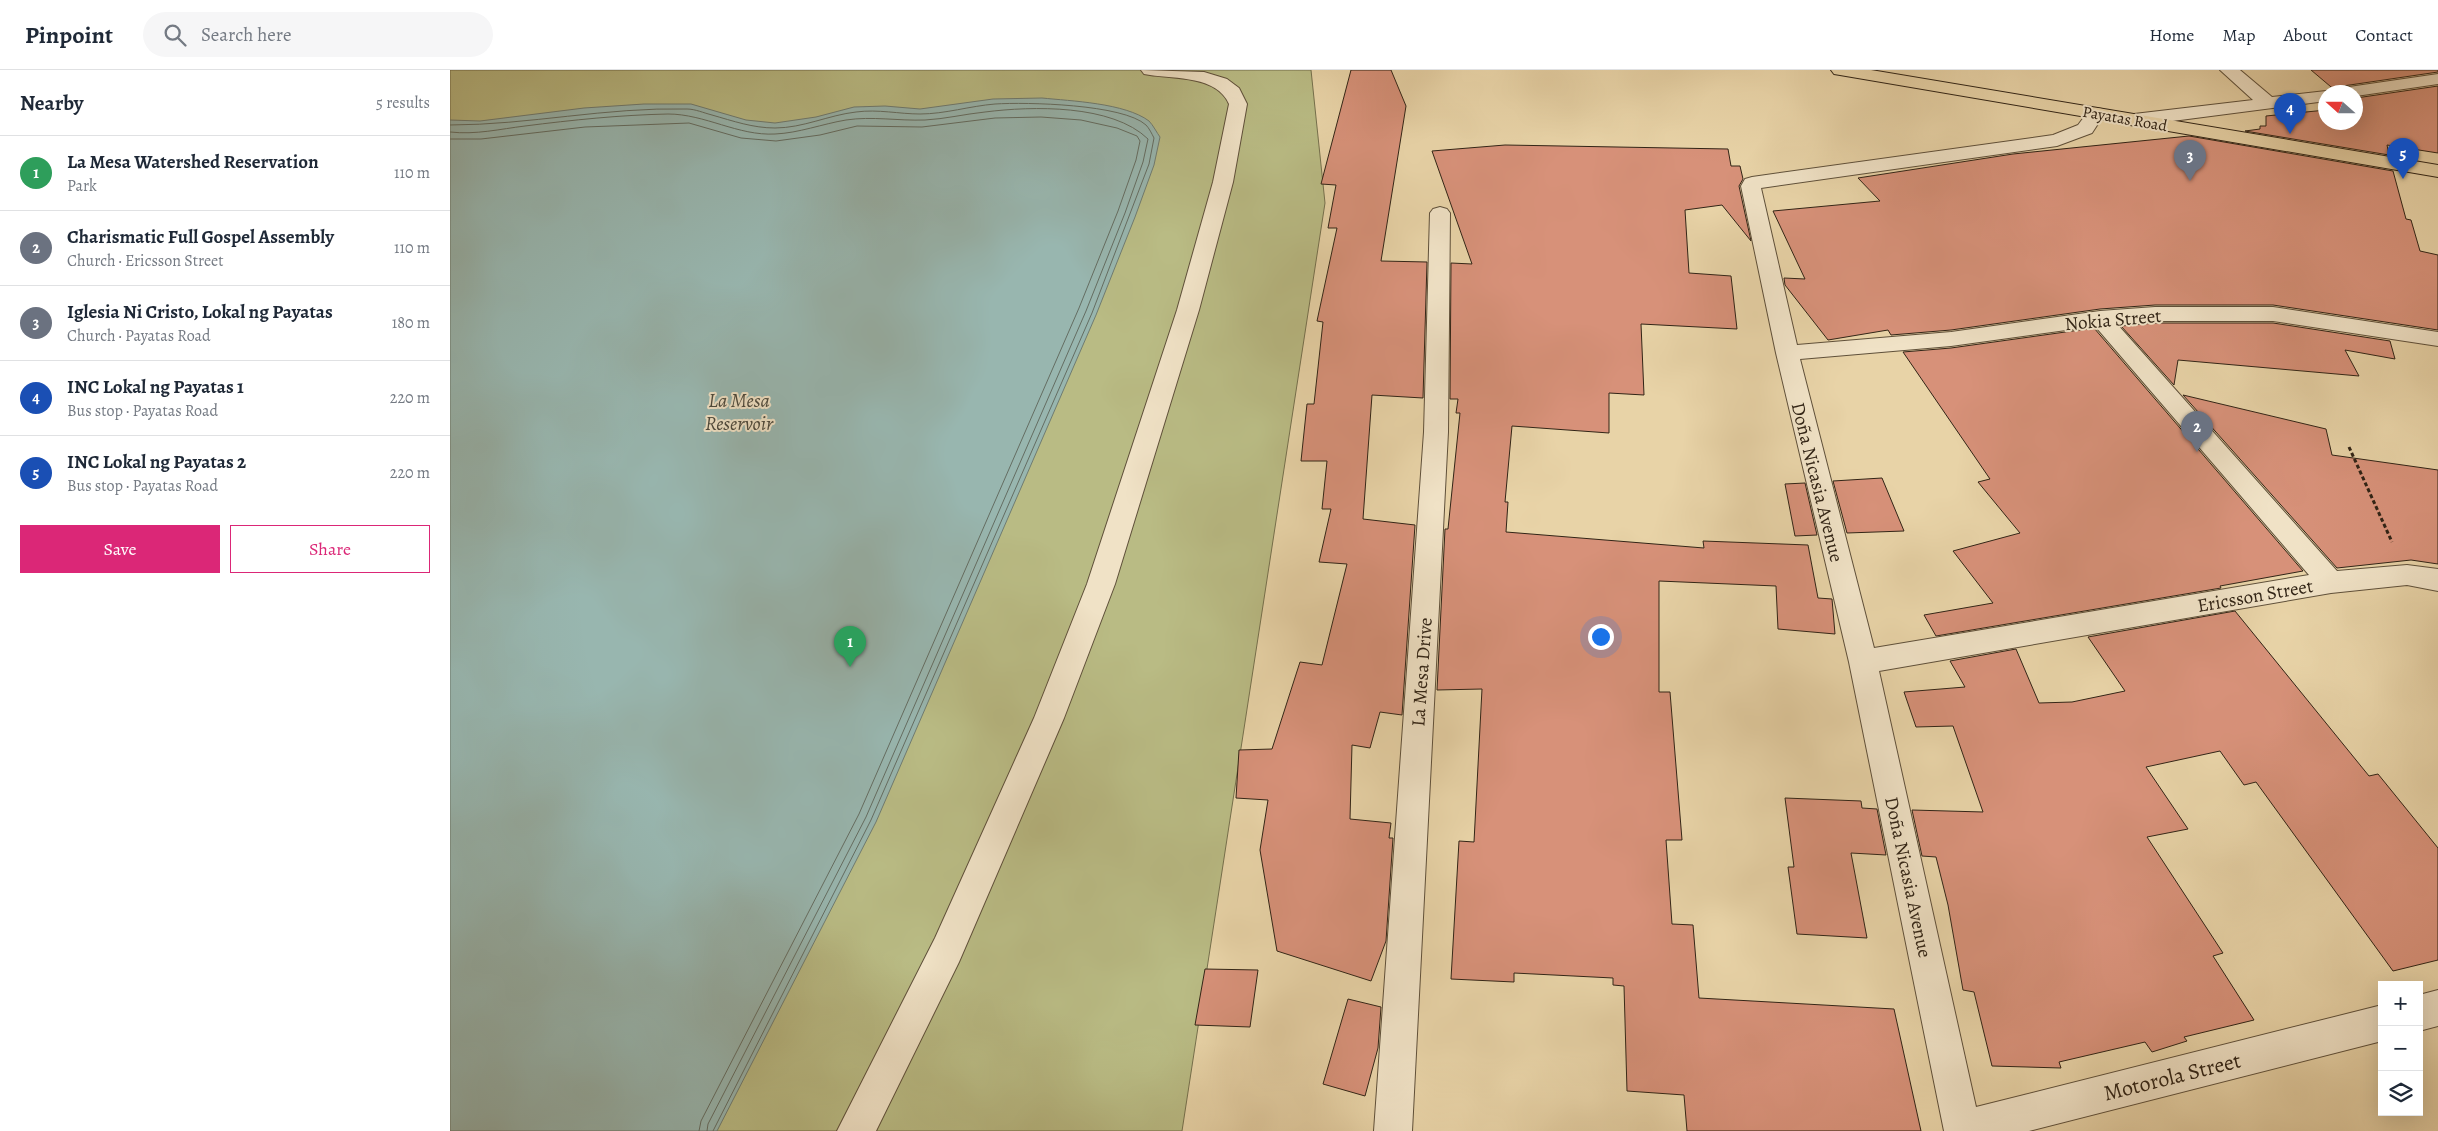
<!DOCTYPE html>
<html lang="en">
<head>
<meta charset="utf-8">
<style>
  :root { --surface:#fff; --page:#f6f6f7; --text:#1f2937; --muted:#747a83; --line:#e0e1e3; --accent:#db2777 }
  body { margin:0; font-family:Alegreya,serif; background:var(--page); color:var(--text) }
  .controls { position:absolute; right:15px; bottom:15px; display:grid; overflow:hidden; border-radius:0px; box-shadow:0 5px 20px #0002 }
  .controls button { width:45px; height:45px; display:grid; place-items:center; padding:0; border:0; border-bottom:1px solid var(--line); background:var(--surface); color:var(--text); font:25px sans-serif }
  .compass { position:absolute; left:1868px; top:15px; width:45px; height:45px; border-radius:50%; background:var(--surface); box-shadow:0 5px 20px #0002; rotate:291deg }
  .you { position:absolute; left:1150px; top:566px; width:18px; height:18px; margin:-12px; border:4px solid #fff; border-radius:50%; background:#1a73e8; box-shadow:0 0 0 8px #1a73e833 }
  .badge { display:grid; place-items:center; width:32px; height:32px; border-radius:50%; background:var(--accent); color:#fff; font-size:16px; font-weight:700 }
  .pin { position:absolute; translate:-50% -41px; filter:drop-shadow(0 1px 2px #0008) }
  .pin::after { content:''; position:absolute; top:26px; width:18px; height:15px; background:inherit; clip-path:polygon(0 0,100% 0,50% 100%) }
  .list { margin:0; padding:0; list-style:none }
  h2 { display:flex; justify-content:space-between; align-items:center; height:65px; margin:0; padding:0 20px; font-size:21px }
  h2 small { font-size:16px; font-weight:400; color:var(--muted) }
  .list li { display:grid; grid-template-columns:32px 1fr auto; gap:15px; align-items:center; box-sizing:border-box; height:75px; padding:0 20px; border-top:1px solid var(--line) }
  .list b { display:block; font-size:19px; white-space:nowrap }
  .list p { margin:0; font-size:16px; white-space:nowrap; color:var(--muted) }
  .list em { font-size:16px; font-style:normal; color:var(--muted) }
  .actions { display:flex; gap:10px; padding:15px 20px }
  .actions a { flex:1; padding:11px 0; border:1px solid var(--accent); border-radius:0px; text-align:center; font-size:18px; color:var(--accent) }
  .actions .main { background:var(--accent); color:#fff }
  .icon { flex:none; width:28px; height:28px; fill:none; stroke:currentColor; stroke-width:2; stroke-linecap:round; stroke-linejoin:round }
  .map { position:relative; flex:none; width:1988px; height:1061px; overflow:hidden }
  header { display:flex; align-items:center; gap:30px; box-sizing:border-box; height:70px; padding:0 25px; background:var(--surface); border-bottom:1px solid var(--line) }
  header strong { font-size:24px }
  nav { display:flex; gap:28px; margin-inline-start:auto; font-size:18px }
  .search { width:350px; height:45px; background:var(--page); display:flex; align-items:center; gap:12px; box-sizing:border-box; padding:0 18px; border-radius:28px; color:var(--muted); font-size:19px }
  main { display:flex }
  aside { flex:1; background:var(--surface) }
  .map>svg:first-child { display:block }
</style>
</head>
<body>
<header>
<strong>Pinpoint</strong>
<div class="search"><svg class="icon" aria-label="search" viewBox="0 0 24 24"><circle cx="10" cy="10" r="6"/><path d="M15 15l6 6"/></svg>Search here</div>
<nav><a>Home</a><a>Map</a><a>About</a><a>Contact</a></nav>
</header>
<main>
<aside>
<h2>Nearby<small>5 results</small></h2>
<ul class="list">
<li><span class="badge" style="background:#2e9e5b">1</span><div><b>La Mesa Watershed Reservation</b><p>Park</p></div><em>110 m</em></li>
<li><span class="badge" style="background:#6b7280">2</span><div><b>Charismatic Full Gospel Assembly</b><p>Church · Ericsson Street</p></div><em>110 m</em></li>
<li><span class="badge" style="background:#6b7280">3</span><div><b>Iglesia Ni Cristo, Lokal ng Payatas</b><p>Church · Payatas Road</p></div><em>180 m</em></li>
<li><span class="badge" style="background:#1a4fb4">4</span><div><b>INC Lokal ng Payatas 1</b><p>Bus stop · Payatas Road</p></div><em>220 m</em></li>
<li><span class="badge" style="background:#1a4fb4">5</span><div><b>INC Lokal ng Payatas 2</b><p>Bus stop · Payatas Road</p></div><em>220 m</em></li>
</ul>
<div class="actions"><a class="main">Save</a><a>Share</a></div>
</aside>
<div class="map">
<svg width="1988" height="1061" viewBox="0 0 1988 1061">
  <rect width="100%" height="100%" fill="#e8d3a7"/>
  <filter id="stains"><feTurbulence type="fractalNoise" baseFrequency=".004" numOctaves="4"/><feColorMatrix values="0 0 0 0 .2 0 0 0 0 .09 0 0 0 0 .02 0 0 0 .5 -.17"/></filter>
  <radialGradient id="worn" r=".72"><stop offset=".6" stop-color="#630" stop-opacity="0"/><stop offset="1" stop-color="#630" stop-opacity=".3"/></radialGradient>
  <path fill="#b9bb84" stroke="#75704d" d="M0 0H861L875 133 732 1061H0Z"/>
  <path fill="#98b6af" stroke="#6f7c72" d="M592 28C621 31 675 33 699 51 703 55 707 63 710 67L704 95 685 147 646 245 426 752 267 1061H0V50L30 51 134 38 194 34H241L296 50 325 53 366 47 404 37 435 36 470 39 543 29Z"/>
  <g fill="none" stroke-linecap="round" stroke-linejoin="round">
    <g stroke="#646d62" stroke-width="1">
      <path d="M0 55C79 55 156 37 237 39 245 39 254 43 262 45 283 51 303 58 325 58 353 58 379 45 406 42 428 39 449 44 470 44 495 44 520 36 545 34 576 32 673 34 696 55 699 58 702 64 704 68L699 94 642 243 421 750 263 1061"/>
      <path d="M0 62C26 65 50 59 75 56 122 50 170 45 218 44 255 44 288 66 325 64 349 63 372 54 396 50 422 46 448 51 475 50 495 49 515 44 535 42 582 36 662 34 698 69L693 92 675 143 636 241 416 747 258 1054 257 1061"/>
      <path d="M0 69H31L135 57 239 53 291 68 326 71 370 65 407 56 472 57 545 48 591 47 631 50 667 58 687 66 690 71 686 90 668 141 629 238 409 744 251 1051 249 1061"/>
    </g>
  </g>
  <g fill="#d79179" stroke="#312416">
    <path d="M901 0H941L956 36 931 191 977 192 973 328 922 325 913 449 965 455 952 645 930 642 920 678 902 675 900 749 941 753 939 768H943L936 871 921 911 827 881 810 780 818 730 786 728 789 680 822 679 850 592 872 595 897 494 869 492 881 439H872L877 391H851L857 334H864L873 252 867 251 887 158H878L886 115 871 114Z"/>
    <path d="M1861 0H1988V2L1893 16 1887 22Z"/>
    <path d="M1988 16V83L1937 75 1939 85 1795 61 1810 59V56H1816V46L1876 40V52H1906V28Z"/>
    <path d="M1739 66 1943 101 1956 149 1961 150 1970 181 1988 185V260L1823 235H1705L1650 239 1501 260 1441 265 1438 260 1378 270 1335 215 1334 208 1355 209 1323 141 1430 131 1408 108 1563 84Z"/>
    <path d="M1055 75 1278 79 1281 96H1290L1293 109 1289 116 1301 171 1272 135 1235 140 1239 203 1281 206 1287 259 1191 254 1194 325 1159 323V363L1062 356 1055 432H1058L1056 462 1254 478 1253 471 1358 475 1368 528 1382 529 1385 564 1328 559 1326 516 1209 511V622H1220L1232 770H1216L1222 854 1243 855 1249 928 1444 939 1471 1061H1237L1234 1025 1177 1021 1174 916 1163 915V908L1064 903V912L1001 909 1009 771 1024 772 1032 619 987 620 995 459H998L1010 343H1006L1008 329H1000L1001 193 1022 194 982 81Z"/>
    <path d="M1705 253H1823L1940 271 1945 289 1895 280 1909 306 1728 290 1724 315 1671 256Z"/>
    <path d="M1644 258 1853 501 1770 516 1771 518 1486 566 1474 545 1543 533 1503 481 1570 463 1528 412 1540 409 1453 282 1501 278Z"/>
    <path d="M1733 325 1876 359 1882 385 1988 400V494L1961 490 1887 498Z"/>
    <path d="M1432 408 1454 461 1397 463 1383 411Z"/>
    <path d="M1355 413 1367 465 1345 466 1335 414Z"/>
    <path d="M1785 541 1919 706 1928 704 1988 778V890L1943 901 1806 712 1794 715 1770 681 1696 697 1738 759 1697 767 1773 883 1763 886 1804 950 1734 967 1737 971 1702 982 1695 972 1609 992 1611 998 1542 996 1524 922 1513 920 1498 835 1486 787 1472 786 1462 740 1533 742 1503 656 1466 657 1454 622 1515 617 1500 591 1566 579 1589 633 1622 632 1675 621 1638 567Z"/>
    <path d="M1335 728 1411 731 1412 738 1427 739 1436 785 1401 783 1417 868 1347 864 1338 797H1344Z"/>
    <path d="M755 899 808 900 800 957 745 955Z"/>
    <path d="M898 929 931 937 928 978 915 1026 873 1014Z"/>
  </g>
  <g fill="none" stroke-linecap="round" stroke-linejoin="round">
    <g stroke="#5f503a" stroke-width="2">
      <g id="minor">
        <path d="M691 0 754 2 777 9 789 18 797 34 783 112 749 240 665 514 614 648 509 892 426 1061H387L485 868 584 648 637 514 727 240 763 112 779 34C767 6 726 9 700 5L694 4Z"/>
        <path d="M1770 0H1790L1822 27 1876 21 1883 22H1876V31L1684 56 1677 54 1675 50 1677 46 1684 44 1803 30Z"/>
        <path d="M1988 4V14L1906 26V22H1890L1893 18 1899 17Z"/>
        <path d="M1646 38 1652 39 1655 43 1642 63 1607 76 1311 118 1347 275 1501 262 1650 241 1705 237H1823L1988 262V276L1823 251H1705L1667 254 1887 501 1957 495 1988 499V521L1957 515 1881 523 1429 601 1526 1037 1932 935V971L1579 1061H1494L1399 592 1326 283 1291 116 1295 109 1302 107 1603 65 1628 55 1640 39ZM1645 256 1859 505 1424 578 1350 289 1501 276Z"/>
        <path d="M990 137 997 139 1000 143 998 362 962 1061H924L974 362 980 143 983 139Z"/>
        <path d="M1988 920V956L1969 961V925Z"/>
      </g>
    </g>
    <g stroke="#312416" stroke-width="2">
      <path id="major" d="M1381 0H1421L1988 95V107L1390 5 1384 4Z"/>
    </g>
    <path stroke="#312416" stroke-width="3" stroke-dasharray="4 2.5" stroke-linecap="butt" d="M1899 377 1942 472"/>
    <use href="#minor" fill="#f0e2c6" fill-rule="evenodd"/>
    <use href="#major" fill="#e8d3a7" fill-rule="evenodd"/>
  </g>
  <g text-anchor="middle" stroke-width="4" stroke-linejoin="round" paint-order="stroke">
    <g font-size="16" fill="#312416" stroke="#f0e2c6">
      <text transform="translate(1675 48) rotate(10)" y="6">Payatas Road</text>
    </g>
    <g font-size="19" fill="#312416" stroke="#f0e2c6">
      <text transform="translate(1663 249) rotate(-5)" y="7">Nokia Street</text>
      <text transform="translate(1368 412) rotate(76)" y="7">Doña Nicasia Avenue</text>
      <text transform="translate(1805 525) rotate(-10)" y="7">Ericsson Street</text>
      <text transform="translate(971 602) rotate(-86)" y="7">La Mesa Drive</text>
      <text transform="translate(1459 807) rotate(78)" y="7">Doña Nicasia Avenue</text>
    </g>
    <g font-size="20" font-style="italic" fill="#4b483c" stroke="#f0e2c6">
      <text x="289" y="337">La Mesa<tspan x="289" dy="23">Reservoir</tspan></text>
    </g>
    <g font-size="22" fill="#312416" stroke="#f0e2c6">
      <text transform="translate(1722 1006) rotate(-14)" y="8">Motorola Street</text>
    </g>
  </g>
  <rect width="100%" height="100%" filter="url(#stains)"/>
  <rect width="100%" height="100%" fill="url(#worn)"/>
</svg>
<div class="controls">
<button>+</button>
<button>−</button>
<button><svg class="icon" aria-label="layers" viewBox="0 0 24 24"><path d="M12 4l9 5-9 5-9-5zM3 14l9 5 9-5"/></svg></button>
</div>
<svg class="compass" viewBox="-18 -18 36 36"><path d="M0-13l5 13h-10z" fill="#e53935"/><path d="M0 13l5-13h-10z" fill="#747a83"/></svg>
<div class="you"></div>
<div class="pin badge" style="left:400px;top:597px;background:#2e9e5b">1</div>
<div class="pin badge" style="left:1747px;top:382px;background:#6b7280">2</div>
<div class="pin badge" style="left:1740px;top:111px;background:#6b7280">3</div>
<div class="pin badge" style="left:1840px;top:64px;background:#1a4fb4">4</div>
<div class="pin badge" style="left:1953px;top:109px;background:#1a4fb4">5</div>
</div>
</main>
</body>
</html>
